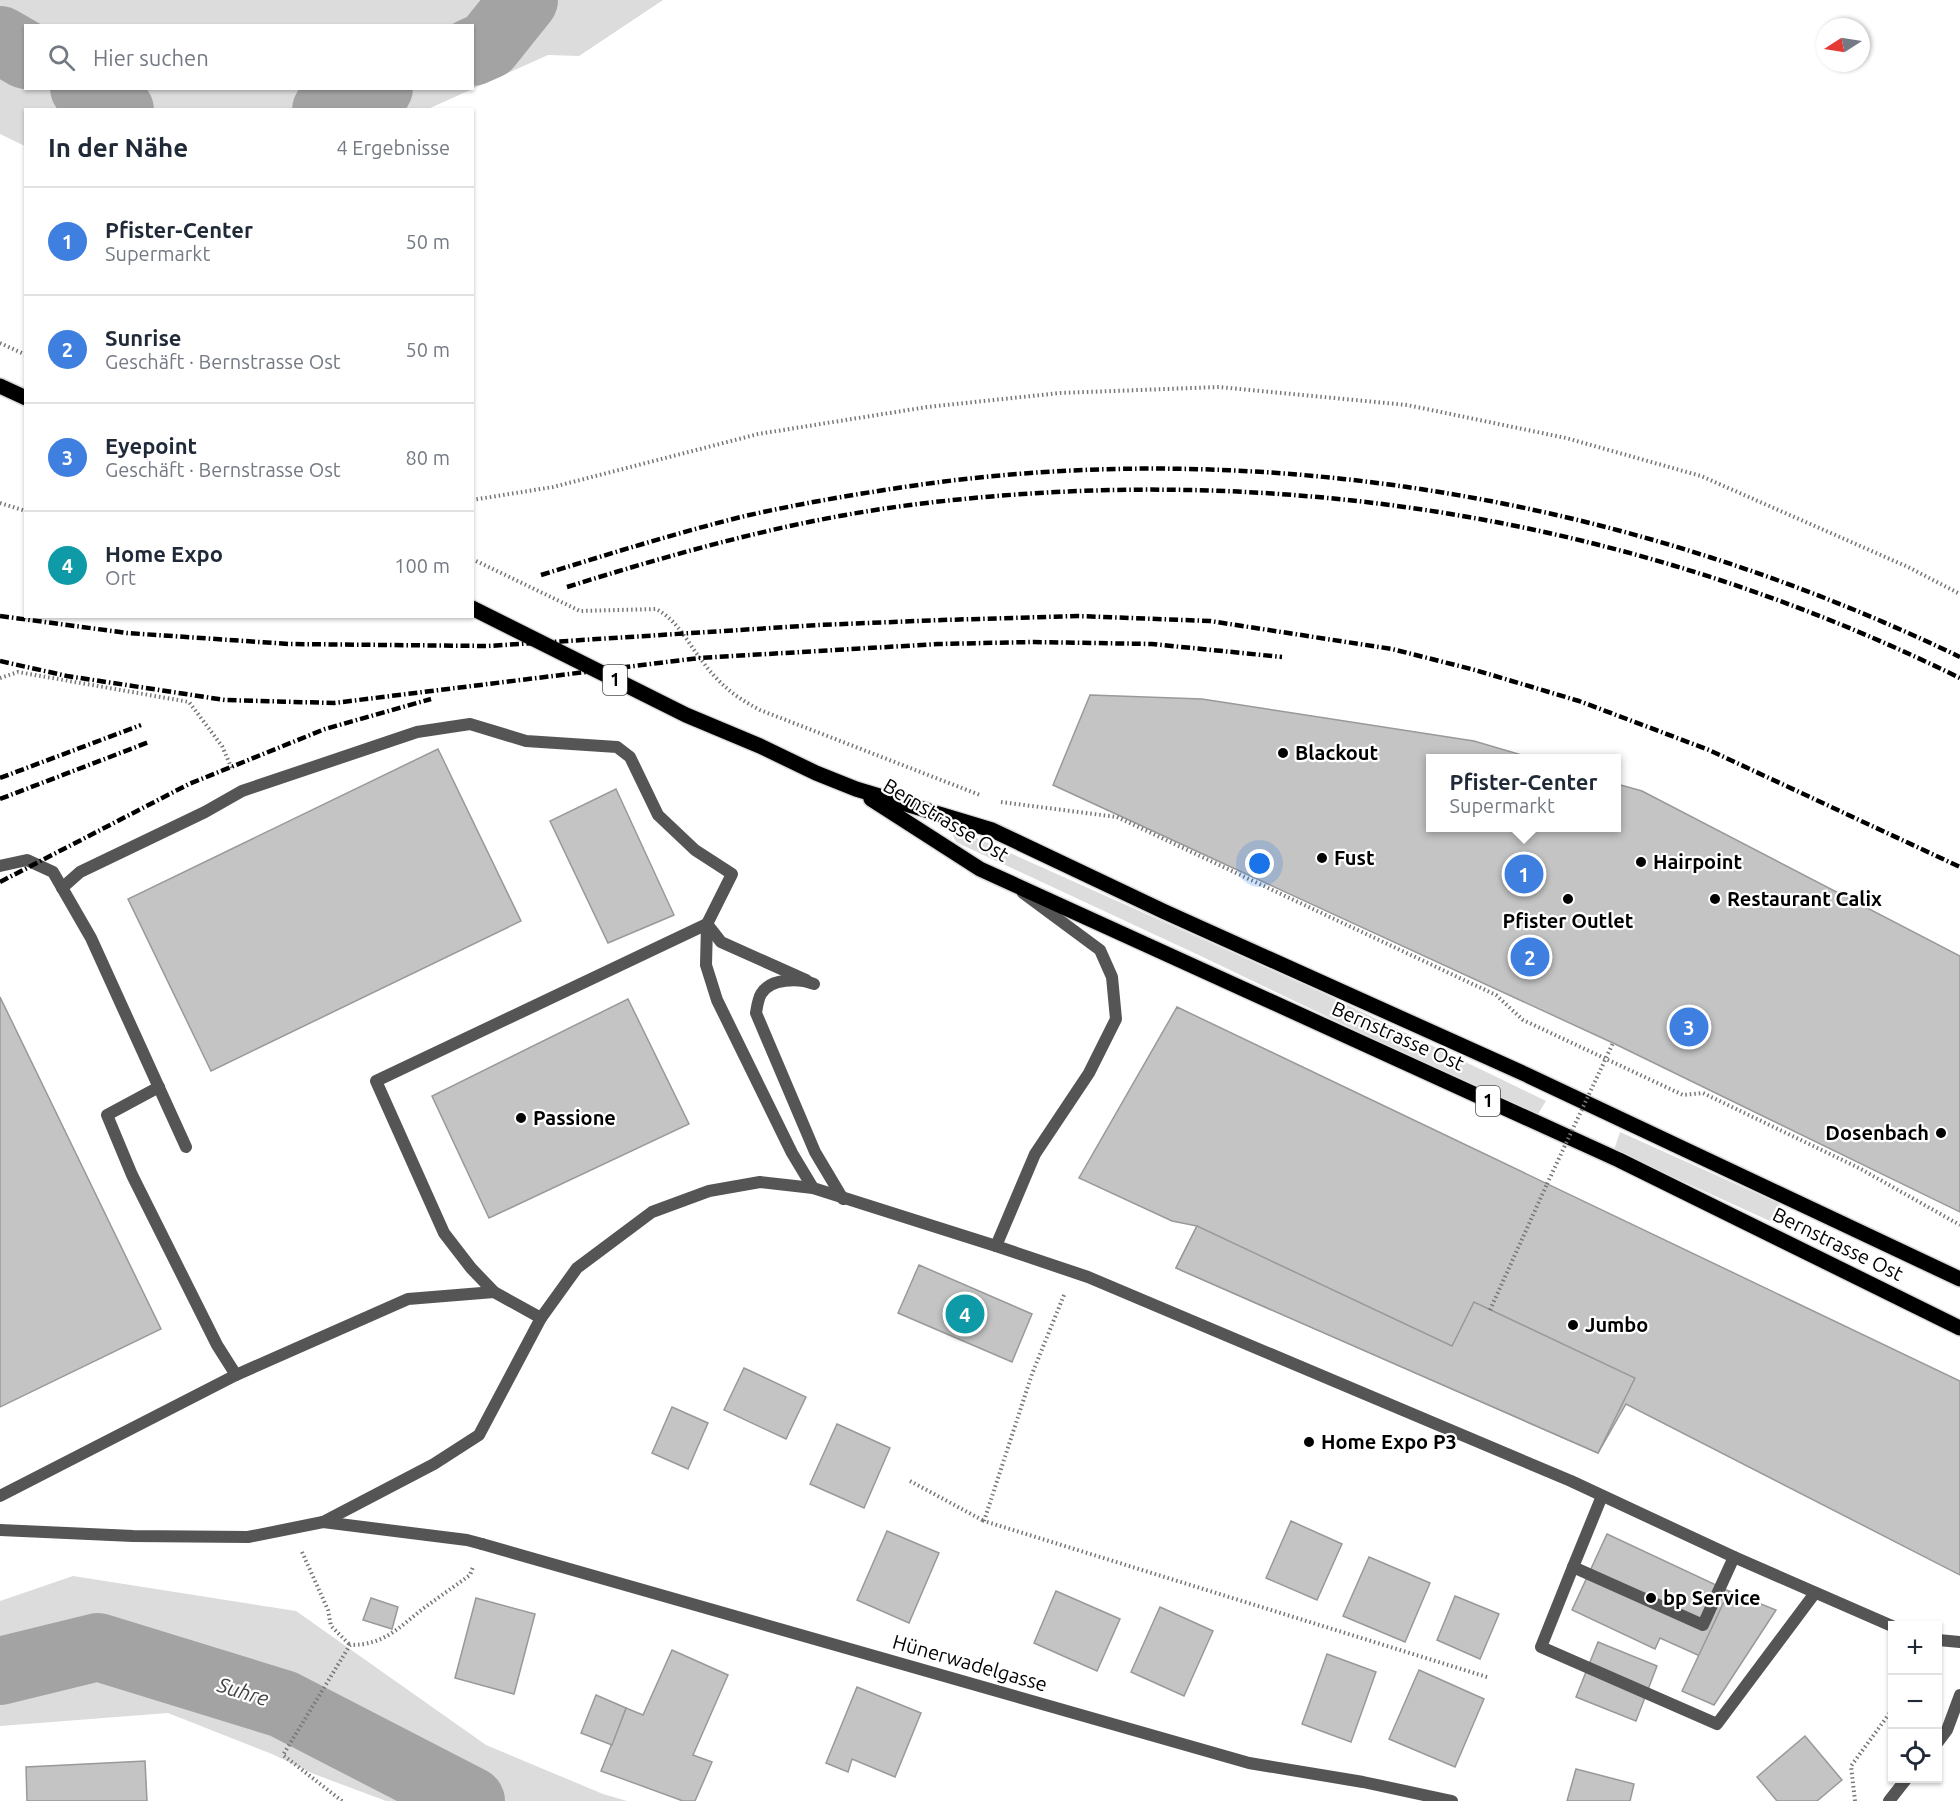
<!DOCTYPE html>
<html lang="de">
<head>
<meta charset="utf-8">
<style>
  :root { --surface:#fff; --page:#f2f2f3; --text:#1f2937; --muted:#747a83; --line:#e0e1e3; --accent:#2563eb }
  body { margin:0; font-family:Ubuntu,sans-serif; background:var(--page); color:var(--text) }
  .controls { position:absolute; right:18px; bottom:18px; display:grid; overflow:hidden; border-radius:0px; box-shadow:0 2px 4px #0004 }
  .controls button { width:54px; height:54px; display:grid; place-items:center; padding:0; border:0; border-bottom:2px solid var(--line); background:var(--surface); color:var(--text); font:30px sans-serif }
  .compass { position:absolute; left:1816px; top:18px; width:54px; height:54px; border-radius:50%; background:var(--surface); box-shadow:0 2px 4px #0004; rotate:258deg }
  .you { position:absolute; left:1260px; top:864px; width:21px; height:21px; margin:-15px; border:4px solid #fff; border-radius:50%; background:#1a73e8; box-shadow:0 0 0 9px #1a73e833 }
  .badge { display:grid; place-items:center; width:39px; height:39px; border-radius:50%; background:var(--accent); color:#fff; font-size:20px; font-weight:700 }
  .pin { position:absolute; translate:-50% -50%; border:3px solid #fff; box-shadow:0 2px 6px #0006 }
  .popup { position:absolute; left:1426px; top:754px; width:195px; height:78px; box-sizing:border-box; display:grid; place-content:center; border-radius:0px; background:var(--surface); filter:drop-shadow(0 2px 4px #0005); font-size:20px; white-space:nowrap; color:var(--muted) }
  .popup b { font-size:22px; color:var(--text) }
  .popup::after { content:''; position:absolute; left:50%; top:100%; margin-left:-12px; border:12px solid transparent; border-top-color:var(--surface) }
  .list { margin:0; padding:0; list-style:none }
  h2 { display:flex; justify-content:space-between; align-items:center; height:78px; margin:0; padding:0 24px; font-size:26px }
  h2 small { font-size:20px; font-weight:400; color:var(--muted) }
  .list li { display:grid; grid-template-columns:39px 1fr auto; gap:18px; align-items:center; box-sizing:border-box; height:108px; padding:0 24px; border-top:2px solid var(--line) }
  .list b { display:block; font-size:22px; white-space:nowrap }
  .list p { margin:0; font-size:20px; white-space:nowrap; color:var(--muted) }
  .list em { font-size:20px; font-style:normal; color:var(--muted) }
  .icon { flex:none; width:33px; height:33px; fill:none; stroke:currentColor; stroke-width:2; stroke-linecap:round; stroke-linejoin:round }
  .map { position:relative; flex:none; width:1960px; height:1801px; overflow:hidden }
  .search { position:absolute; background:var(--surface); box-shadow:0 2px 4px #0004; left:24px; top:24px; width:450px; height:66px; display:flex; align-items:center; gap:15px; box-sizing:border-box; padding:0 21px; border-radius:0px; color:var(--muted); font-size:22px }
  .panel { position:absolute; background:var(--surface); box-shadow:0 2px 4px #0004; left:24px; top:108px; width:450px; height:510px; border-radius:0px }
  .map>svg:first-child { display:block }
</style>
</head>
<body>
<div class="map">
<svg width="1960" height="1801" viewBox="0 0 1960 1801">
  <rect width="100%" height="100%" fill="#fff"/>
  <g fill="#dcdcdc" fill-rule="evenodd">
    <path d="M0 0H663L579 56 548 55 428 109 26 110 25 146 0 134ZM26 26H472V88H26Z"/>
    <path d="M961 831 1327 995 1546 1101 1536 1117 1205 958 962 845 956 842 953 836 954 832Z"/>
    <path d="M1620 1132 1778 1203 1780 1206 1775 1221 1772 1222 1614 1150Z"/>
    <path d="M73 1576 296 1611 486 1745 603 1794 627 1801H386L314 1774 272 1754 168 1713 0 1726V1601Z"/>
  </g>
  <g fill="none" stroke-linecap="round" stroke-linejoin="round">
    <g stroke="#a3a3a3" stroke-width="68">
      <path d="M0 40 26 55"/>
      <path d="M472 52 488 45 524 0"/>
      <path d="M84 88 120 110"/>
      <path d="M326 110 379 88"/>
      <path d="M0 1671 98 1647 283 1704 471 1801"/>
    </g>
  </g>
  <g fill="#c4c4c4" stroke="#999" stroke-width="1.5">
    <path d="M1090 695 1202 699 1474 741 1532 758H1431V828H1617V784L1642 791 1960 956V1212L1613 1043 1053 785Z"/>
    <path d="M438 749 521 921 211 1071 128 899Z"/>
    <path d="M616 789 674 915 608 943 550 821Z"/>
    <path d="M0 997 161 1329 0 1407Z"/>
    <path d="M628 999 689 1124 489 1218 432 1096Z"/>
    <path d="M1177 1007 1960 1381V1575L1626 1404 1598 1453 1176 1268 1197 1226 1172 1221 1079 1178Z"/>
    <path d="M1197 1226 1452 1346 1474 1302 1635 1378 1598 1453 1176 1268Z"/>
    <path d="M919 1265 1032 1314 1012 1362 898 1313Z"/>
    <path d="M744 1368 806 1397 786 1439 724 1410Z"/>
    <path d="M672 1407 708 1423 688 1469 652 1453Z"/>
    <path d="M837 1424 890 1448 864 1508 810 1484Z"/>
    <path d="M1291 1521 1342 1544 1317 1600 1266 1578Z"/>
    <path d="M887 1531 939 1553 909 1623 857 1600Z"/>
    <path d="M1607 1534 1729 1591 1700 1656 1660 1638 1655 1649 1572 1610Z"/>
    <path d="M1369 1557 1430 1583 1405 1642 1343 1616Z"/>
    <path d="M1056 1591 1120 1619 1097 1671 1034 1643Z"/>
    <path d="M1729 1591 1776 1610 1714 1705 1682 1691Z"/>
    <path d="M1455 1596 1499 1614 1480 1659 1437 1640Z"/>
    <path d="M371 1598 398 1607 392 1629 363 1620Z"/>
    <path d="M476 1598 535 1614 514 1694 455 1678Z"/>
    <path d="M1160 1607 1213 1631 1184 1696 1131 1672Z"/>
    <path d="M1598 1642 1657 1666 1636 1721 1576 1697Z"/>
    <path d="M672 1650 728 1675 693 1755 712 1762 695 1801H683L601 1771 626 1708 643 1715Z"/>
    <path d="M1327 1654 1376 1672 1351 1742 1302 1724Z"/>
    <path d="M1419 1670 1484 1699 1455 1767 1389 1739Z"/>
    <path d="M857 1687 921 1713 895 1777 852 1759 848 1772 826 1763Z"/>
    <path d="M596 1695 626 1708 612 1745 581 1733Z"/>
    <path d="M1805 1736 1842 1780 1817 1801H1777L1757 1777Z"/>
    <path d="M145 1761 147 1801H27L26 1767Z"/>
    <path d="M1576 1769 1634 1784 1630 1801H1567Z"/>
  </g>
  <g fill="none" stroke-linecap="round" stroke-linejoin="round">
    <g stroke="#dbdbdb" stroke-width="18">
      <g id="primary">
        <path d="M0 386 26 398"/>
        <path d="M472 608 686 715 760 746 816 773 856 789 992 830 1165 912 1527 1075 1960 1279"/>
        <path d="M871 799 980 869 1619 1160 1960 1328"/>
      </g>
    </g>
    <g stroke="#777" stroke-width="4" stroke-dasharray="1.5 3" stroke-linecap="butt">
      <path d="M0 343 26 355"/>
      <path d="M472 500 553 487 758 434 927 407 1060 393 1219 387 1407 405 1566 438 1701 476 1908 567 1960 594"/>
      <path d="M0 503 26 511"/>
      <path d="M472 559 580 611 656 609C677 620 686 640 700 658 718 683 733 696 760 710L980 795"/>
      <path d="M0 678 18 672 189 702 222 746 232 769"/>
      <path d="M1001 802 1117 817 1496 995 1523 1020 1683 1095 1703 1093 1859 1168 1960 1225"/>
      <path d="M1064 1295 1032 1374 984 1521 1487 1677"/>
      <path d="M1490 1310 1547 1184"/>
      <path d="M910 1481 984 1521"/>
      <path d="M302 1552 328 1610 331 1626 350 1645"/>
      <path d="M342 1801 283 1755 350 1645C385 1645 399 1627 424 1608 439 1597 455 1586 470 1575L473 1567"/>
      <path d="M1855 1801 1851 1766 1892 1710"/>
    </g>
    <g stroke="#555" stroke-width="12">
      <path d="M0 866 27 860 53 872 91 938 186 1147"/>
      <path d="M62 888 80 872 205 812 242 791 417 732 470 724 526 741 617 747 630 757 658 815 695 850 732 874 707 924 706 965 717 1000 792 1153 813 1188"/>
      <path d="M814 984C799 978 770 978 761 994 758 999 757 1007 756 1013L815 1152 843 1199"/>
      <path d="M159 1087 107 1115 132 1175 217 1345 236 1375 408 1299 494 1292"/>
      <path d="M996 1246 1035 1154 1089 1073 1116 1019 1112 977 1100 950 1023 893"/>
      <path d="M541 1318 494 1292 471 1268 444 1233 376 1081 707 924 721 942 806 980"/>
      <path d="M0 1496 236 1375"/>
      <path d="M1602 1496 1573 1567 1703 1625 1734 1557"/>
      <path d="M323 1522 467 1540 482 1544"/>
      <path d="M0 1530 133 1536 248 1537 323 1522 434 1464 479 1435 541 1318 577 1268 652 1212 709 1191 760 1182 813 1188 996 1246 1088 1277 1571 1481 1734 1557 1892 1626"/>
      <path d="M1573 1567 1541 1647 1717 1724 1815 1593"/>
      <path d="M1938 1640 1960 1642"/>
    </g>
    <g stroke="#555" stroke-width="12">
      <path d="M482 1544 1249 1763 1363 1782 1452 1801"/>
      <path d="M1938 1742 1947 1730 1960 1695"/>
      <path d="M1889 1801 1907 1778"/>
    </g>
    <use href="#primary" stroke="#000" stroke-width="15"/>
    <g stroke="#000" stroke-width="4.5" stroke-dasharray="9 3 1.5 3" stroke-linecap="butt">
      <path d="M541 575C609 554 676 533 745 516 798 504 851 495 904 487 1264 433 1634 500 1960 657"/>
      <path d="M567 587C679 552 793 520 910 505 1274 459 1630 516 1960 678"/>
      <path d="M0 616 127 633 289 644 488 646 818 625 942 620 1078 616 1210 621 1392 649 1475 670 1579 701 1709 750 1960 867"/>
      <path d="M0 661 67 676 225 700 334 703 699 658 938 644 1034 642 1152 644 1282 657"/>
      <path d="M0 778 141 725"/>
      <path d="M0 799 149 742"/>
      <path d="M0 882 189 784 325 729 431 699"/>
    </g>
    <path stroke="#777" stroke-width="4" stroke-dasharray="1.5 3" stroke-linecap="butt" d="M1547 1184 1613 1043"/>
  </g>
  <g fill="#000" stroke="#fff" stroke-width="2">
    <circle cx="1283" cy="753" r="6"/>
    <circle cx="1322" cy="858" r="6"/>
    <circle cx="1641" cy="862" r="6"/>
    <circle cx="1568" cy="899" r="6"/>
    <circle cx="1715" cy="899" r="6"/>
    <circle cx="521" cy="1118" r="6"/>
    <circle cx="1941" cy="1133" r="6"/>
    <circle cx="1573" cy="1325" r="6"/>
    <circle cx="1309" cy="1442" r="6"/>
    <circle cx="1651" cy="1598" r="6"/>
  </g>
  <g text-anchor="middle" stroke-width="4.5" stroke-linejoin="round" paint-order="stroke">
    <g fill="#fff" stroke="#4c4c4c" stroke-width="1.5">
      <rect x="603" y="665" width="24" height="30" rx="4.5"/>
      <rect x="1476" y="1086" width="24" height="30" rx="4.5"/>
    </g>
    <g font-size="18" font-weight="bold" fill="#000">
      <text x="615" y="686">1</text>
      <text x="1488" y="1107">1</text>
    </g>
    <g font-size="20" font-weight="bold" fill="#000" stroke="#fff" text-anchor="start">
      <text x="1295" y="760">Blackout</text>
      <text x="1334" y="865">Fust</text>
      <text x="1653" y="869">Hairpoint</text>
      <text x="1727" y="906">Restaurant Calix</text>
      <text x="1568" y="928" text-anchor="middle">Pfister Outlet</text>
      <text x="533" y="1125">Passione</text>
      <text x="1929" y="1140" text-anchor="end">Dosenbach</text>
      <text x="1585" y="1332">Jumbo</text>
      <text x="1321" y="1449">Home Expo P3</text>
      <text x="1663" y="1605">bp Service</text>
    </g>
    <g font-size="20" fill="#000" stroke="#fff">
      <text transform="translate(946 820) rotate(31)" y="7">Bernstrasse Ost</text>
      <text transform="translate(1398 1036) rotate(24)" y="7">Bernstrasse Ost</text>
      <text transform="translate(1838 1244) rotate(26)" y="7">Bernstrasse Ost</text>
      <text transform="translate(970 1663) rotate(16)" y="7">Hünerwadelgasse</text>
    </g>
    <g font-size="21" font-style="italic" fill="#444" stroke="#fff">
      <text transform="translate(243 1692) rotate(17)" y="7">Suhre</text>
    </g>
  </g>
</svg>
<div class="controls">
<button>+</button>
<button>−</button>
<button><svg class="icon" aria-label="locate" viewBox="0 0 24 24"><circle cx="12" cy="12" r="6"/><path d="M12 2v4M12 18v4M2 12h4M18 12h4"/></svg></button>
</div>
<svg class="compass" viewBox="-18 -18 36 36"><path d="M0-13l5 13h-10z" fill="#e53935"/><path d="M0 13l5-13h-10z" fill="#747a83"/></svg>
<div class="you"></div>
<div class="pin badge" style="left:1524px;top:874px;background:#3f7fe0">1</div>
<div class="popup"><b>Pfister-Center</b>Supermarkt</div>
<div class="pin badge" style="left:1530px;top:957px;background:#3f7fe0">2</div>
<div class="pin badge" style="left:1689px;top:1027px;background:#3f7fe0">3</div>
<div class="pin badge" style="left:965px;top:1314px;background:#0f9aa8">4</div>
<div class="search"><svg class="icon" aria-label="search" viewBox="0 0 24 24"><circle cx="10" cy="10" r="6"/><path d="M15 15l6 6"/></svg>Hier suchen</div>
<section class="panel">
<h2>In der Nähe<small>4 Ergebnisse</small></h2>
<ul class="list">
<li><span class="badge" style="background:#3f7fe0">1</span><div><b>Pfister-Center</b><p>Supermarkt</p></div><em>50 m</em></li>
<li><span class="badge" style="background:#3f7fe0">2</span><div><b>Sunrise</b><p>Geschäft · Bernstrasse Ost</p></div><em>50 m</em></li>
<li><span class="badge" style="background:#3f7fe0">3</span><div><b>Eyepoint</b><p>Geschäft · Bernstrasse Ost</p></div><em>80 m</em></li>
<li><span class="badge" style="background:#0f9aa8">4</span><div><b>Home Expo</b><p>Ort</p></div><em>100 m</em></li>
</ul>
</section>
</div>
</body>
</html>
